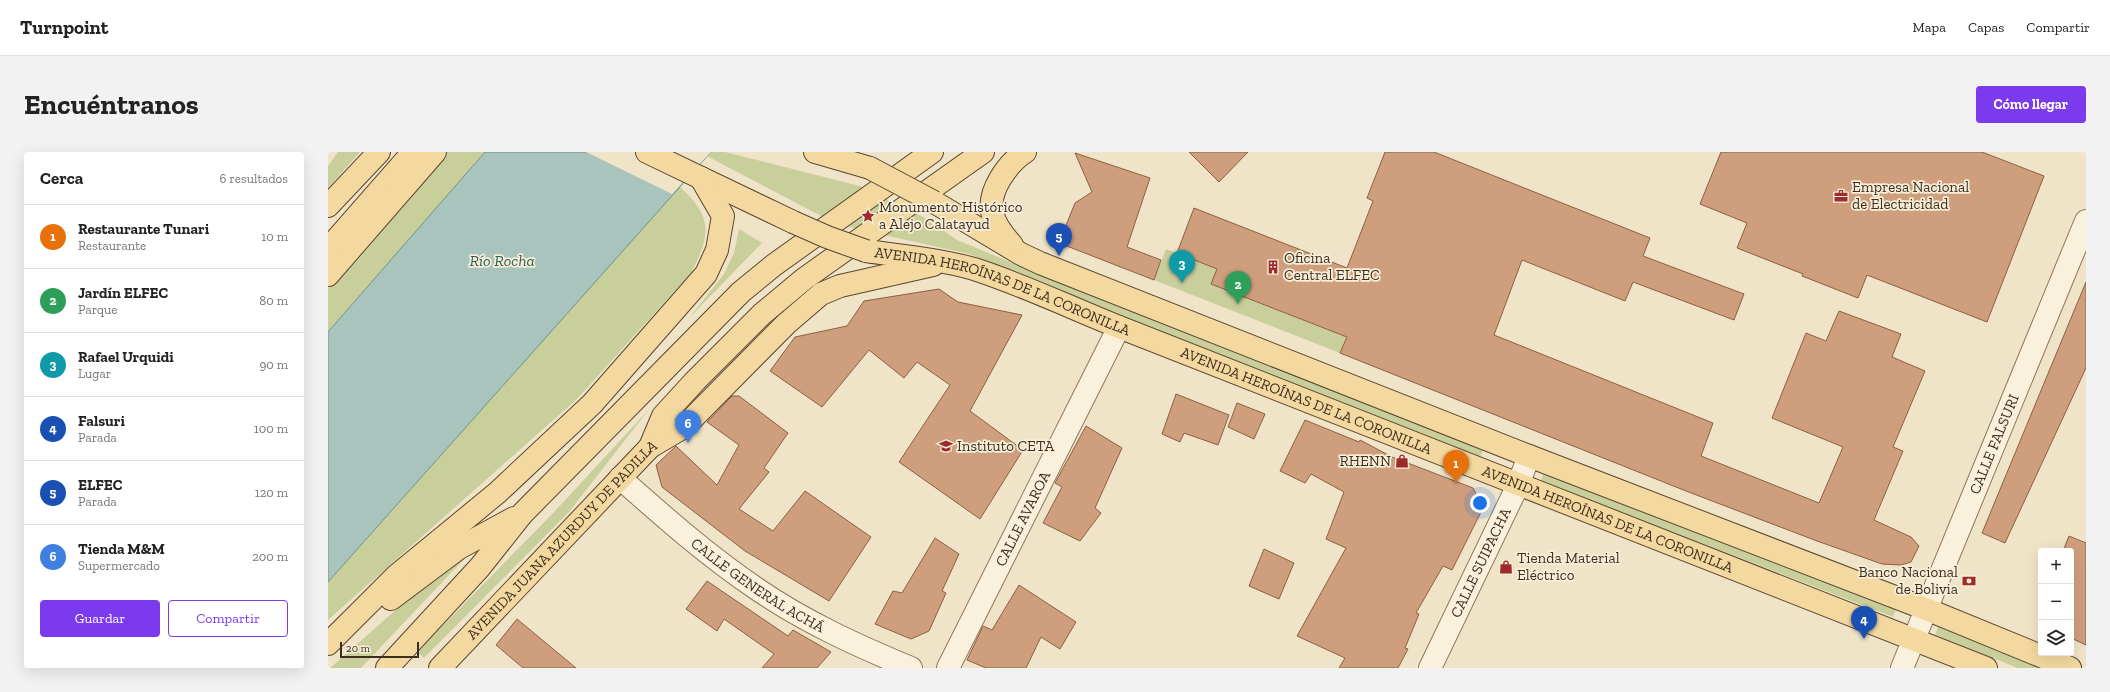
<!DOCTYPE html>
<html lang="es">
<head>
<meta charset="utf-8">
<style>
  :root { --surface:#fff; --page:#f2f2f2; --text:#222; --muted:#767676; --line:#e0e0e0; --accent:#7c3aed }
  body { margin:0; font-family:"Zilla Slab",serif; background:var(--page); color:var(--text) }
  .controls { position:absolute; right:12px; bottom:12px; display:grid; overflow:hidden; border-radius:4px; box-shadow:0 4px 16px #0002 }
  .controls button { width:36px; height:36px; display:grid; place-items:center; padding:0; border:0; border-bottom:1px solid var(--line); background:var(--surface); color:var(--text); font:20px sans-serif }
  .scale { position:absolute; left:12px; bottom:10px; width:79px; box-sizing:border-box; padding-left:4px; border:2px solid #3d2e20; border-top:0; font-size:11px; line-height:14px; white-space:nowrap; color:#3d2e20; -webkit-text-stroke:3px #f7eed8; paint-order:stroke }
  .you { position:absolute; left:1152px; top:351px; width:14px; height:14px; margin:-10px; border:3px solid #fff; border-radius:50%; background:#1a73e8; box-shadow:0 0 0 6px #1a73e833 }
  .badge { display:grid; place-items:center; width:26px; height:26px; border-radius:50%; background:var(--accent); color:#fff; font-size:13px; font-weight:700 }
  .pin { position:absolute; translate:-50% -33px; filter:drop-shadow(0 1px 2px #0008) }
  .pin::after { content:''; position:absolute; top:21px; width:14px; height:12px; background:inherit; clip-path:polygon(0 0,100% 0,50% 100%) }
  .list { margin:0; padding:0; list-style:none }
  h2 { display:flex; justify-content:space-between; align-items:center; height:52px; margin:0; padding:0 16px; font-size:17px }
  h2 small { font-size:13px; font-weight:400; color:var(--muted) }
  .list li { display:grid; grid-template-columns:26px 1fr auto; gap:12px; align-items:center; box-sizing:border-box; height:64px; padding:0 16px; border-top:1px solid var(--line) }
  .list b { display:block; font-size:15px; white-space:nowrap }
  .list p { margin:0; font-size:13px; white-space:nowrap; color:var(--muted) }
  .list em { font-size:13px; font-style:normal; color:var(--muted) }
  .actions { display:flex; gap:8px; padding:12px 16px }
  .actions a { flex:1; padding:9px 0; border:1px solid var(--accent); border-radius:4px; text-align:center; font-size:14px; color:var(--accent) }
  .actions .main { background:var(--accent); color:#fff }
  .icon { flex:none; width:22px; height:22px; fill:none; stroke:currentColor; stroke-width:2; stroke-linecap:round; stroke-linejoin:round }
  .map { position:relative; flex:none; width:1758px; height:516px; overflow:hidden; border-radius:4px }
  header { display:flex; align-items:center; gap:24px; box-sizing:border-box; height:56px; padding:0 20px; background:var(--surface); border-bottom:1px solid var(--line) }
  header strong { font-size:19px }
  nav { display:flex; gap:22px; margin-inline-start:auto; font-size:14px }
  .intro { display:flex; align-items:center; justify-content:space-between; box-sizing:border-box; height:96px; padding:0 24px }
  h1 { margin:0; font-size:28px }
  .button { padding:10px 18px; border-radius:4px; background:var(--accent); color:#fff; font-size:14px; font-weight:700 }
  main { display:flex; gap:24px; padding:0 24px }
  aside { flex:1; background:var(--surface); border-radius:4px; box-shadow:0 4px 16px #0002 }
  .map>svg:first-child { display:block }
</style>
</head>
<body>
<header>
<strong>Turnpoint</strong>
<nav><a>Mapa</a><a>Capas</a><a>Compartir</a></nav>
</header>
<div class="intro"><h1>Encuéntranos</h1><a class="button">Cómo llegar</a></div>
<main>
<aside>
<h2>Cerca<small>6 resultados</small></h2>
<ul class="list">
<li><span class="badge" style="background:#e8710a">1</span><div><b>Restaurante Tunari</b><p>Restaurante</p></div><em>10 m</em></li>
<li><span class="badge" style="background:#2e9e5b">2</span><div><b>Jardín ELFEC</b><p>Parque</p></div><em>80 m</em></li>
<li><span class="badge" style="background:#0f9aa8">3</span><div><b>Rafael Urquidi</b><p>Lugar</p></div><em>90 m</em></li>
<li><span class="badge" style="background:#1a4fb4">4</span><div><b>Falsuri</b><p>Parada</p></div><em>100 m</em></li>
<li><span class="badge" style="background:#1a4fb4">5</span><div><b>ELFEC</b><p>Parada</p></div><em>120 m</em></li>
<li><span class="badge" style="background:#3f7fe0">6</span><div><b>Tienda M&amp;M</b><p>Supermercado</p></div><em>200 m</em></li>
</ul>
<div class="actions"><a class="main">Guardar</a><a>Compartir</a></div>
</aside>
<div class="map">
<svg width="1758" height="516" viewBox="0 0 1758 516">
  <rect width="100%" height="100%" fill="#f0e4c8"/>
  <g fill="#c9cf9b">
    <path d="M10 0H32L0 36V14Z"/>
    <path d="M117 0H157L0 180V137L52 73Z"/>
    <path d="M371 0H397L532 34 599 67 629 88 760 142 1155 298 1152 306 641 102 529 77 499 67Z"/>
    <path d="M351 34C385 65 383 82 363 121L249 247 0 468V430Z"/>
    <path d="M411 77 434 91 361 166 396 122 406 101Z"/>
    <path d="M838 97 889 117 884 132 1019 185 1012 201 826 128Z"/>
    <path d="M322 256 241 360 96 506 89 500 228 358Z"/>
    <path d="M1215 322 1568 457 1565 465 1213 329Z"/>
    <path d="M140 403 33 516H2L87 441Z"/>
    <path d="M1610 475 1711 516H1690L1607 483Z"/>
  </g>
  <path fill="#a9c4bc" stroke="#6f938a" d="M157 0H383L0 430V180Z"/>
  <path fill="#f0e4c8" d="M258 0H383L344 42Z"/>
  <g fill="#cf9f7d" stroke="#8d5f41">
    <path d="M861 0H920L891 30Z"/>
    <path d="M1057 0H1106L1322 86 1315 104 1416 142 1406 168 1305 130 1297 149 1194 108 1166 183 1385 271 1373 304 1491 351 1515 295 1444 266 1478 181 1498 189 1511 159 1573 182 1564 205 1597 219 1565 295 1575 299 1546 368 1583 385 1591 394 1583 410 1573 413 1554 412 1489 389 1358 339 1012 201 1019 185 883 132 889 117 849 101 866 56 1019 116 1045 49 1039 46Z"/>
    <path d="M1393 0H1654L1716 24 1659 170 1539 123 1530 146 1474 124 1475 122 1409 96 1419 71 1372 52Z"/>
    <path d="M747 1 822 26 799 95 833 108 826 128 731 91 747 51 764 40Z"/>
    <path d="M1758 130V216L1677 391 1654 381Z"/>
    <path d="M611 137 630 150 694 163 642 259 695 298 652 367 571 310 622 233 589 210 576 226 541 198 494 255 442 219 467 185 519 174 536 149Z"/>
    <path d="M848 242 901 263 890 293 856 281 852 290 834 282Z"/>
    <path d="M404 244H411L460 281 436 316 441 320 411 357 445 379 477 339 543 385 501 449 417 399 334 335 328 313 348 294 389 333 411 293 379 270Z"/>
    <path d="M909 251 937 262 926 287 900 275Z"/>
    <path d="M977 268 1031 290 1032 288 1064 305 1145 336 1155 356 1124 418 1115 414 1088 461 1091 462 1077 496 1080 497 1070 516H1011L1017 506 969 484 1018 396 998 387 1016 340 983 322 977 331 952 319Z"/>
    <path d="M758 274 794 296 767 356 773 361 752 389 715 371 734 335 727 331Z"/>
    <path d="M1741 384 1758 391V493L1743 486V399H1735Z"/>
    <path d="M607 386 631 402 614 439 618 441 601 479 583 487 547 472 565 439 574 441Z"/>
    <path d="M936 397 966 411 951 447 921 434Z"/>
    <path d="M379 429 460 484 465 478 503 500 489 516H434L446 502 396 467 389 479 358 457Z"/>
    <path d="M691 433 748 470 732 497 713 485 698 516H658L639 508 655 474 664 478Z"/>
    <path d="M189 467 248 516H195L168 493Z"/>
  </g>
  <g fill="none" stroke-linecap="round" stroke-linejoin="round">
    <g stroke="#8d765c" stroke-width="24">
      <g id="street">
        <path id="s1" d="M292 326C336 365 380 404 429 437 477 470 530 494 583 516"/>
        <path id="s2" d="M620 516 791 175"/>
        <path id="s3" d="M1102 516 1190 333 1201 304"/>
        <path id="s4" d="M1574 516 1758 69"/>
      </g>
    </g>
    <g stroke="#5b4430" stroke-width="24">
      <g id="primary">
        <path d="M319 0 465 70"/>
        <path d="M487 0 542 16"/>
        <path d="M606 50 693 102 712 111 1201 304 1598 457 1742 516"/>
        <path d="M0 54 51 0"/>
        <path d="M684 93C664 71 656 54 672 27 678 17 686 7 697 0"/>
        <path d="M0 97 85 0"/>
        <path id="s5" d="M538 99C574 104 611 107 646 117 696 133 743 156 791 175L1658 516"/>
        <path d="M0 123 107 0"/>
        <path d="M322 295 335 264 367 229 434 162 476 127 655 0"/>
        <path d="M63 447 131 396 186 366"/>
        <path d="M0 492 68 424 169 341 264 252 378 122 389 98 395 64 373 26"/>
        <path d="M59 516 152 415 194 362 413 140 446 113 604 0"/>
        <path id="s6" d="M112 516 322 295 356 275 458 172 493 142 512 134 605 113"/>
      </g>
    </g>
    <use href="#street" stroke="#faf1dc" stroke-width="22"/>
    <use href="#primary" stroke="#f3d9a0" stroke-width="22"/>
    <g stroke="#5b4430" stroke-width="24" stroke-linecap="butt">
      <g id="primary-bridge">
        <path d="M542 16 606 50"/>
        <path d="M465 70 499 85 538 99"/>
      </g>
    </g>
    <use href="#primary-bridge" stroke="#f3d9a0" stroke-width="22"/>
  </g>
  <defs>
    <g id="office-bare" transform="scale(1.08)"><path d="M-6-3h4V-5.5h4V-3h4V5H-6ZM-1-4.5V-3h2v-1.5ZM-6 0V1H6V0Z" fill="#9e2a2b" stroke="#f7eed8" stroke-width="2.5" paint-order="stroke"/></g>
    <g id="sight-bare" transform="scale(1.08)"><path d="M0-6L1.8-2.2L6-1.7L2.9 1.2L3.7 5.4L0 3.3L-3.7 5.4L-2.9 1.2L-6-1.7L-1.8-2.2Z" fill="#9e2a2b" stroke="#f7eed8" stroke-width="2.5" paint-order="stroke"/></g>
    <g id="building-bare" transform="scale(1.08)"><path d="M-4-6H4V6H1V3H-1V6H-4ZM-2.5-4.3h1.7v1.8h-1.7ZM.8-4.3h1.7v1.8H.8ZM-2.5-1h1.7V.8h-1.7ZM.8-1h1.7V.8H.8Z" fill="#9e2a2b" stroke="#f7eed8" stroke-width="2.5" paint-order="stroke"/></g>
    <g id="university-bare" transform="scale(1.08)"><path d="M0-5L7-2L0 1L-7-2ZM-4 1L0 2.5L4 1V4Q0 6-4 4Z" fill="#9e2a2b" stroke="#f7eed8" stroke-width="2.5" paint-order="stroke"/></g>
    <g id="shop-bare" transform="scale(1.08)"><path d="M-5-2.5h2.3a2.7 3.5 0 0 1 5.4 0H5L5.5 6h-11ZM-1.5-2.5h3a1.5 2.3 0 0 0-3 0Z" fill="#9e2a2b" stroke="#f7eed8" stroke-width="2.5" paint-order="stroke"/></g>
    <g id="bank-bare" transform="scale(1.08)"><path d="M-6-4H6V4H-6ZM0-2.3a2.3 2.3 0 1 0 0 4.6a2.3 2.3 0 1 0 0-4.6Z" fill="#9e2a2b" stroke="#f7eed8" stroke-width="2.5" paint-order="stroke"/></g>
  </defs>
  <g fill-rule="evenodd">
    <use href="#office-bare" x="1513" y="44"/>
    <use href="#sight-bare" x="540" y="64"/>
    <use href="#building-bare" x="945" y="115"/>
    <use href="#university-bare" x="618" y="294"/>
    <use href="#shop-bare" x="1074" y="309"/>
    <use href="#shop-bare" x="1178" y="415"/>
    <use href="#bank-bare" x="1641" y="429"/>
  </g>
  <g text-anchor="middle" stroke-width="3.5" stroke-linejoin="round" paint-order="stroke">
    <g font-size="15" fill="#3d2e20" stroke="#f7eed8" text-anchor="start">
      <text x="1524" y="40">Empresa Nacional<tspan x="1524" dy="17">de Electricidad</tspan></text>
      <text x="551" y="60">Monumento Histórico<tspan x="551" dy="17">a Alejo Calatayud</tspan></text>
      <text x="956" y="111">Oficina<tspan x="956" dy="17">Central ELFEC</tspan></text>
      <text x="629" y="299">Instituto CETA</text>
      <text x="1063" y="314" text-anchor="end">RHENN</text>
      <text x="1189" y="411">Tienda Material<tspan x="1189" dy="17">Eléctrico</tspan></text>
      <text x="1630" y="425" text-anchor="end">Banco Nacional<tspan x="1630" dy="17">de Bolivia</tspan></text>
    </g>
    <g font-size="15" fill="#3d2e20" stroke="#f7eed8">
      <text dy="5" stroke="none"><textPath href="#s5" startOffset="143">AVENIDA HEROÍNAS DE LA CORONILLA</textPath></text>
      <text dy="5" stroke="none"><textPath href="#s5" startOffset="467">AVENIDA HEROÍNAS DE LA CORONILLA</textPath></text>
      <text dy="5" stroke="none"><textPath href="#s4" startOffset="242">CALLE FALSURI</textPath></text>
      <text dy="5" stroke="none"><textPath href="#s2" startOffset="167">CALLE AVAROA</textPath></text>
      <text dy="5" stroke="none"><textPath href="#s5" startOffset="791">AVENIDA HEROÍNAS DE LA CORONILLA</textPath></text>
      <text dy="5" stroke="none"><textPath href="#s6" startOffset="177">AVENIDA JUANA AZURDUY DE PADILLA</textPath></text>
      <text dy="5" stroke="none"><textPath href="#s3" startOffset="117">CALLE SUIPACHA</textPath></text>
      <text dy="5" stroke="none"><textPath href="#s1" startOffset="175">CALLE GENERAL ACHÁ</textPath></text>
    </g>
    <g font-size="16" font-style="italic" fill="#2f5d5a" stroke="#f7eed8">
      <text x="174" y="114">Río Rocha</text>
    </g>
  </g>
</svg>
<div class="controls">
<button>+</button>
<button>−</button>
<button><svg class="icon" aria-label="layers" viewBox="0 0 24 24"><path d="M12 4l9 5-9 5-9-5zM3 14l9 5 9-5"/></svg></button>
</div>
<div class="scale">20 m</div>
<div class="you"></div>
<div class="pin badge" style="left:1128px;top:331px;background:#e8710a">1</div>
<div class="pin badge" style="left:910px;top:152px;background:#2e9e5b">2</div>
<div class="pin badge" style="left:854px;top:131px;background:#0f9aa8">3</div>
<div class="pin badge" style="left:1536px;top:487px;background:#1a4fb4">4</div>
<div class="pin badge" style="left:731px;top:104px;background:#1a4fb4">5</div>
<div class="pin badge" style="left:360px;top:291px;background:#3f7fe0">6</div>
</div>
</main>
</body>
</html>
